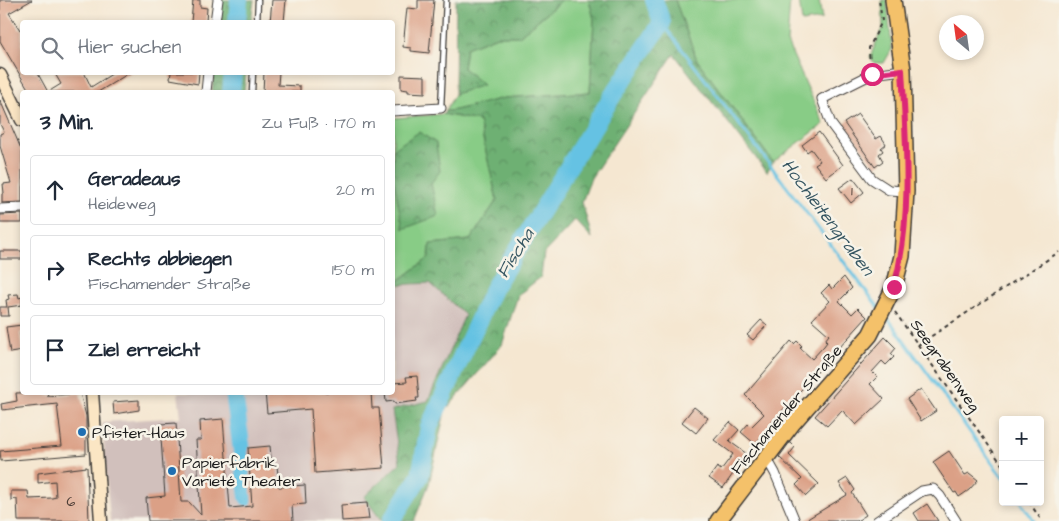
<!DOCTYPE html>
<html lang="de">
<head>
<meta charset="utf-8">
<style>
  :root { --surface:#fff; --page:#f2f2f3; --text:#1f2937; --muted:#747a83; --line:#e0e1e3 }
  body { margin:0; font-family:"Architects Daughter",sans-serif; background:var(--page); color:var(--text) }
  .controls { position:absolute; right:15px; bottom:15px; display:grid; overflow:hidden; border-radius:5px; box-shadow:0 2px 8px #0003 }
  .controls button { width:45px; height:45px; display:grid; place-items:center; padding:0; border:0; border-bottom:1px solid var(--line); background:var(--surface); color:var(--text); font:25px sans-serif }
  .compass { position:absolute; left:939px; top:15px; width:45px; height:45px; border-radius:50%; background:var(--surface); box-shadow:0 2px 8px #0003; rotate:331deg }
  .stop { position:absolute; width:15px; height:15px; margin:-11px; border:4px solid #db2777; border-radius:50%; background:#fff }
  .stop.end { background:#db2777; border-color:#fff; box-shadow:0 1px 5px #0008 }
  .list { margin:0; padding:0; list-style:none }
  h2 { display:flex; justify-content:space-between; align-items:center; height:65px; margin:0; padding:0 20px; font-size:21px }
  h2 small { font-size:16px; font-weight:400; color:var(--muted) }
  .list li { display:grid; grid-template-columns:32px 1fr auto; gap:15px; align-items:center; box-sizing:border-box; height:70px; margin:0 10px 10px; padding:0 10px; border:1px solid var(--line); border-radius:5px }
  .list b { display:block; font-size:19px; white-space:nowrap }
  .list p { margin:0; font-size:16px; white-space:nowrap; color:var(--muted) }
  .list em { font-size:16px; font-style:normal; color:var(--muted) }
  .icon { flex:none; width:28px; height:28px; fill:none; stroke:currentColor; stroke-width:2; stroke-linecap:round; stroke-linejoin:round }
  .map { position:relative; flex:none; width:1059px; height:521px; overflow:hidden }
  .search { position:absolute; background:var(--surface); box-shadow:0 2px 8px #0003; left:20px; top:20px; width:375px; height:55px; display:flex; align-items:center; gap:12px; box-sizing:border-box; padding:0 18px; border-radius:5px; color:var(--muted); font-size:19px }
  .panel { position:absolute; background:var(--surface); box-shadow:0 2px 8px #0003; left:20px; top:90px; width:375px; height:305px; border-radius:5px }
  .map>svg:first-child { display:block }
</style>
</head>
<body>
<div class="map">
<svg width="1059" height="521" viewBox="0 0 1059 521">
  <defs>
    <pattern id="forest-crowns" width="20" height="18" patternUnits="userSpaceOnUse" patternTransform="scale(1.25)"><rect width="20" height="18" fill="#6eb073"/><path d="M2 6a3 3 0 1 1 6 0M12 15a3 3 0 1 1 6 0" fill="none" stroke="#5a8e5e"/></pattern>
  </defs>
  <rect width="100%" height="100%" fill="#f7f3e8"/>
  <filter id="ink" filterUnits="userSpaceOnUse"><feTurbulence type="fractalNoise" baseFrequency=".02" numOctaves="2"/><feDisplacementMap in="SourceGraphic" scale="10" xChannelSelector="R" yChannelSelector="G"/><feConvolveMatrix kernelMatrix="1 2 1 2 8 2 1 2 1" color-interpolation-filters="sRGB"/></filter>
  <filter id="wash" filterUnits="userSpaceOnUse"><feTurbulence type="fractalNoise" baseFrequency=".0096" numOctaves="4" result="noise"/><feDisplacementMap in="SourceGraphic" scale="20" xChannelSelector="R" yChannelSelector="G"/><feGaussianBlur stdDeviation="1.12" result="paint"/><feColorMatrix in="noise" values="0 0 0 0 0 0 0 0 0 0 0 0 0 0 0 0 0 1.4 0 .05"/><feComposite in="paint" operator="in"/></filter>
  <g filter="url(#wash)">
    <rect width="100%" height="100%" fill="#f5e7d1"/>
    <path fill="#d1c0bc" d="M430 283 465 315 428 401 392 411 400 463 364 497 382 521H110L102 422 181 417 178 393 392 392 393 286Z"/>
    <g fill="#88cc86" stroke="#527451">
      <path d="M562 0H589L594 19 590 92 504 98 451 111H445L455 94 482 84 463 68 466 48 497 36H519Z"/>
      <path d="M675 0H790L787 42 824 124 773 162 697 60Z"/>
      <path d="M799 0H819L822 19 802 22Z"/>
      <path d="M882 0H887L892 49 884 63H874L870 57 883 26Z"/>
      <path d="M443 114 479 121 497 200 470 240 431 244 429 258 393 285V118Z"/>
    </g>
    <g fill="url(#forest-crowns)" stroke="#456648">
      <path d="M221 0H254L251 22H219Z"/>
      <path d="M456 0H562L519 36H497L466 48 463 68 483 85 455 94Z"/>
      <path d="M589 0H675L697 60 773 162 767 172 674 54 591 178 582 202 592 238 575 220 544 253 541 277 518 295 502 345 445 411 429 484 414 521H382L364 497 400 463 392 410 428 401 465 315 430 283 393 285 429 258 430 244 470 240 497 200 479 121 443 114 445 111H451L504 98 590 92 594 19Z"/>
      <path d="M214 73H246L244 92H212Z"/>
      <path d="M419 132 436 143 440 171 431 183 438 216 403 229 393 177V149Z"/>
    </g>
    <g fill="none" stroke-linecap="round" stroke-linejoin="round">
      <g stroke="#65c2e3" stroke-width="3">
        <path d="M662 23 879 308"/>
        <path d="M885 314 1003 478"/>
        <path d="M1021 502 1034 521"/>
      </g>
      <g stroke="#65c2e3" stroke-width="18">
        <path d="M237 22 239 0"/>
        <path d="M231 92 233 72"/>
        <path d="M234 392 248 497"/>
        <path d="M391 521 420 476 429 427 493 289 613 95 662 23 654 0"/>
      </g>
    </g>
    <g id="blocks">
      <g fill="#dba086">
        <path d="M0 0H32L9 13 20 30 22 29V72H37L48 92H30L0 41Z"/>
        <path d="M193 0H200V7L207 8 206 22H191Z"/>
        <path d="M272 0H286L284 22H270Z"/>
        <path d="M418 0H434L429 53 411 51V48L403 47 407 8 418 9Z"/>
        <path d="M54 72H84L91 87 115 72H131L98 92H48L61 84Z"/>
        <path d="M171 72H199L198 84 170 79Z"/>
        <path d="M264 72H279L278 85 300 86V92H263Z"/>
        <path d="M401 75 425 76V93L408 92V90L401 89Z"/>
        <path d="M0 100 22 151V202L2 203V194L4 193 3 184 11 183 0 146V134L4 132 0 124Z"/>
        <path d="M858 114 876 139 881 136 886 144 881 148 883 151 879 154 883 161 875 167 844 123Z"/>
        <path d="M819 132 843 165 826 178 815 164 820 161 811 149 807 152 802 145Z"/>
        <path d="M853 178 864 192 851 203 839 188Z"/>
        <path d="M22 214V223H0V215Z"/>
        <rect x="0" y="251" width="22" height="8"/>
        <path d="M844 277 852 288 839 301 852 314 858 308 867 317 772 422 774 423 755 444 741 432 748 424 751 427 764 414 745 395 791 341 794 344 797 341 802 346 800 348 812 359 824 346 827 342 825 340 829 335 812 320 830 301 821 293 829 285 832 289Z"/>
        <path d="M18 294 19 298 22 297V305L8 307 9 316H0V307H7L6 300 9 299 8 295Z"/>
        <path d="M761 320 767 325 753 340 747 335Z"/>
        <path d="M22 325V333H20L22 351 10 353 6 327Z"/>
        <path d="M885 337 896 348 891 354 894 357 886 365 882 361 872 372 877 377 870 384 884 399 856 425 842 410 827 426 815 416Z"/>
        <path d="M417 376 419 398H416L417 401 395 404 394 401 386 402 385 392H392V383L407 382 406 377Z"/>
        <path d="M921 389 936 411 921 421 907 399Z"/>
        <path d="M47 392 48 396 80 393 86 416V454L1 461 0 451 62 446 57 404 2 410 1 404 17 401 16 393Z"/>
        <path d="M265 392H371L372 408H379L384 468 315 473 311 409 267 413Z"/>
        <path d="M139 400V410L114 414 113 402Z"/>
        <path d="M694 407 708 418 696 433 682 422Z"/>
        <path d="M223 419 230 508 252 506 248 448 270 446 272 466 277 465 279 487 305 485 306 504 292 505 293 521H148L146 498 165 496 160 424 176 423 181 502H189L201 515 196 440H201L200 421Z"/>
        <path d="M730 422 739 430 729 441 747 454 723 488 709 478 717 467 721 470 733 454 714 440Z"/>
        <path d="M790 442 795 447 789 455 819 484 806 496 796 485 802 479 779 457Z"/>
        <path d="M949 451 965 475 969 473 978 480 969 490 959 497 956 492 954 493 933 462Z"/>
        <path d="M87 467 89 521H18L17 499 11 500V491H28L29 499 52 498 56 497 55 481 38 483V473Z"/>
        <path d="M847 478 855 490 852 493 866 515 857 521H804L847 495 839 483Z"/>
        <path d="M367 503 369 519 342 521 341 505Z"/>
        <path d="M927 504 938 521H919L914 513Z"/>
      </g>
    </g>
  </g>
  <g filter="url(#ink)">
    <use href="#blocks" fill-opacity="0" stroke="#3d3a37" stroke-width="1"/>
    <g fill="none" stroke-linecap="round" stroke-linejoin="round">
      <g stroke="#3d3a37" stroke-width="7">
        <g id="service">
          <path d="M257 22 258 0"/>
          <path d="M252 92 253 72"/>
          <path d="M441 108 446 0"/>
        </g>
      </g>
      <g stroke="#3d3a37" stroke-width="11">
        <g id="minor">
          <path d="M215 22 218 0"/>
          <path d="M903 70 872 74 822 99 831 124 872 179 889 190 906 191"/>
          <path d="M206 92 208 72"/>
          <path d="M392 111 441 108"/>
          <path d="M0 209 22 208"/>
          <path d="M766 457 775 473 795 521"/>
          <path d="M877 521 922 491 933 489 940 496 956 521"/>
        </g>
      </g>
      <g stroke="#3d3a37" stroke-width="15">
        <g id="secondary">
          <path d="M0 75 22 120"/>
          <path d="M92 392 101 521"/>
        </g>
      </g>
      <g stroke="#3d3a37" stroke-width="18">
        <path id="primary" d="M718 521 793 423 870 335 894 287 902 256 906 191 903 70 893 0"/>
      </g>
      <g stroke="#3d3a37" stroke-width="2" stroke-dasharray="4 4" stroke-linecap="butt">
        <path d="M870 66 869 48 882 21 879 0"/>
        <path d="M895 312 1003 466"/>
        <path d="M918 345 1059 252"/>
        <path d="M1029 502 1042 521"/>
      </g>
      <use href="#service" stroke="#fff" stroke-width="4.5"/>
      <use href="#minor" stroke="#fff" stroke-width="9"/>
      <use href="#secondary" stroke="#fbe6c4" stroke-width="12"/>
      <use href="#primary" stroke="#f4c16b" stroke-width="15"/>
    </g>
  </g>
  <g fill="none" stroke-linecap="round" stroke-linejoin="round" filter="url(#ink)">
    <path stroke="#db2777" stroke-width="6" d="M872 74 902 70C906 142 913 217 894 287"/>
  </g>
  <g fill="#1f6fb2" stroke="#f7f3e8" stroke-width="2">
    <circle cx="82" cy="432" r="5"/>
    <circle cx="172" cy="471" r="5"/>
  </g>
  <g text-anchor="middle" stroke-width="5" stroke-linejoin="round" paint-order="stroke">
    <g font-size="14" fill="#4c3d36">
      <text x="852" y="195">1</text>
      <text x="71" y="506">6</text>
    </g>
    <g font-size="16" fill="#1c1c1c" stroke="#f7f3e8">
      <text transform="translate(946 365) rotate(55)" y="6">Seegrabenweg</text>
      <text transform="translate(786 409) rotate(-50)" y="6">Fischamender Straße</text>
    </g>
    <g font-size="16" fill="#1c1c1c" stroke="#f7f3e8" text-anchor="start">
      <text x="92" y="438">Pfister-Haus</text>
      <text x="182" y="468">Papierfabrik<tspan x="182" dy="18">Varieté Theater</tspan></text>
    </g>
    <g font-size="18" font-style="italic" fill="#365662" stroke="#f7f3e8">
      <text transform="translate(828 217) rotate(53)" y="6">Hochleitengraben</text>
      <text transform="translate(515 253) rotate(-58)" y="6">Fischa</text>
    </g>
  </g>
</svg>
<div class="controls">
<button>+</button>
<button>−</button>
</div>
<svg class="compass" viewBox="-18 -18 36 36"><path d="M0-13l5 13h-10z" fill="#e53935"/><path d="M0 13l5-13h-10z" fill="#747a83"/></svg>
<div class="stop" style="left:872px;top:74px"></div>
<div class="stop end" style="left:894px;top:287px"></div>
<div class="search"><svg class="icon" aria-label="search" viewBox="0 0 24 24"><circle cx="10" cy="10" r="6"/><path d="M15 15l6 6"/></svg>Hier suchen</div>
<section class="panel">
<h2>3 Min.<small>Zu Fuß · 170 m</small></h2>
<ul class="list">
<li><svg class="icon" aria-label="ahead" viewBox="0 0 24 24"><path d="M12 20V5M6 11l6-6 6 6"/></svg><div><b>Geradeaus</b><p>Heideweg</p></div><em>20 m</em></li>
<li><svg class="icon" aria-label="right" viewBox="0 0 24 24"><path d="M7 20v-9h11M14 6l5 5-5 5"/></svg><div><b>Rechts abbiegen</b><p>Fischamender Straße</p></div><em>150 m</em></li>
<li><svg class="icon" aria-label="arrive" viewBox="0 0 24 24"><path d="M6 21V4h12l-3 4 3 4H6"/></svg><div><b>Ziel erreicht</b></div></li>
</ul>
</section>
</div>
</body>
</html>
